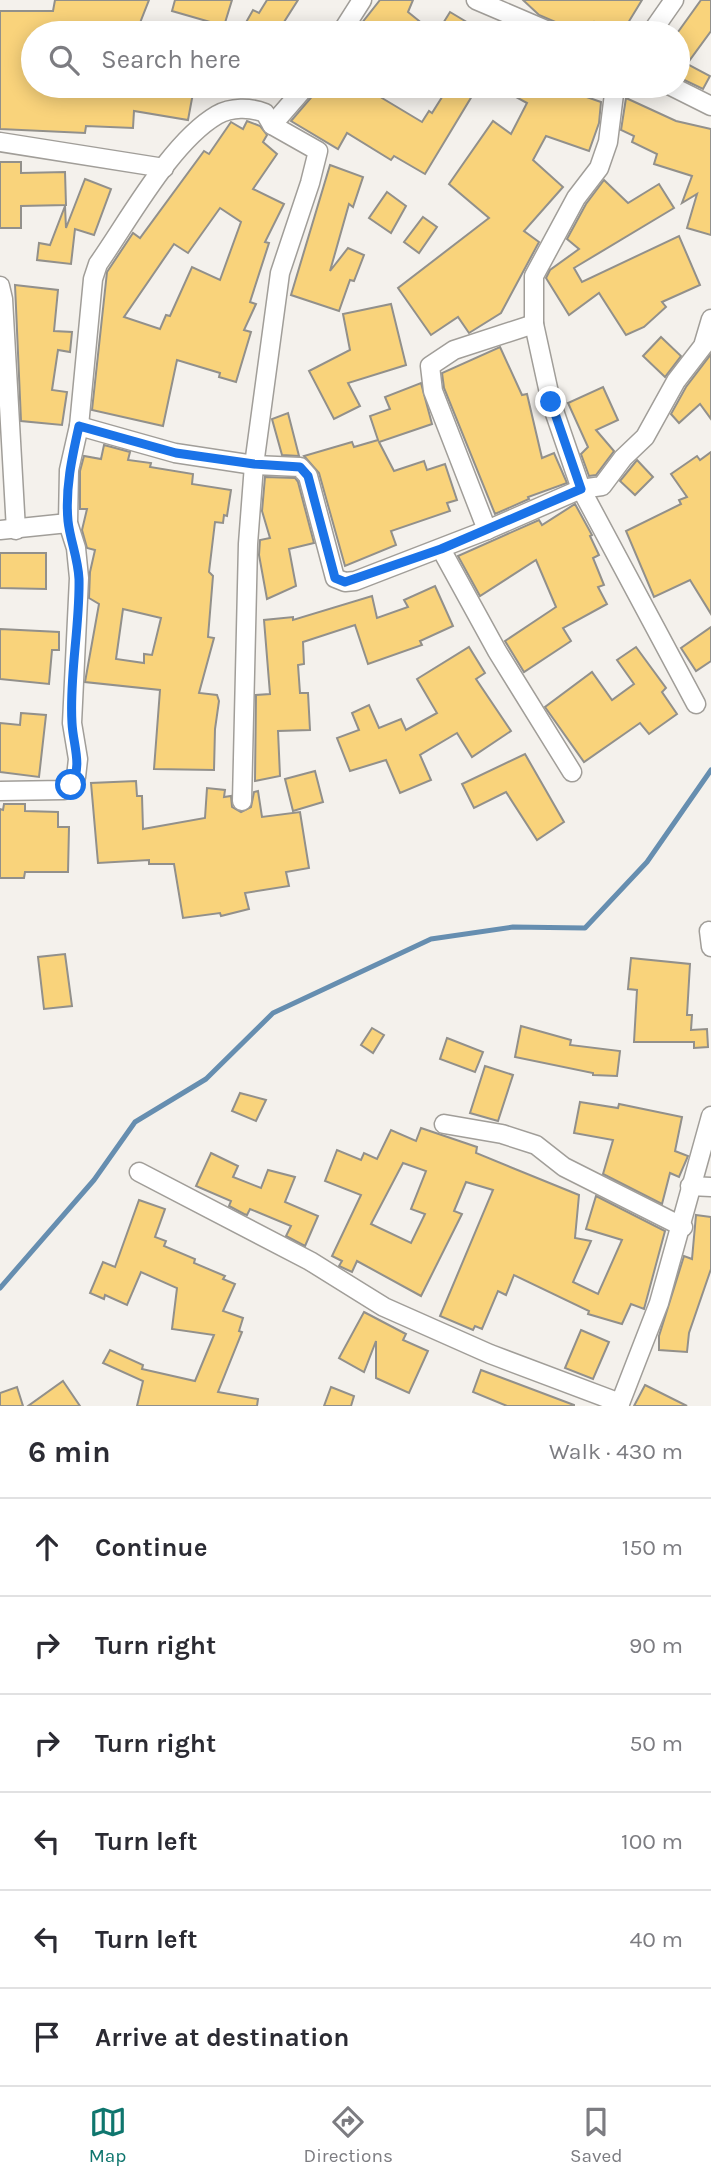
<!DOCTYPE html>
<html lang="en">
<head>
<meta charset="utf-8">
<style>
  :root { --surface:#fff; --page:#f2f2f3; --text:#2b2b33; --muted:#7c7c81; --line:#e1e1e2; --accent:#0f766e }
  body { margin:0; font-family:Karla,sans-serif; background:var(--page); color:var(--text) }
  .stop { position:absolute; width:21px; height:21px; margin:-16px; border:5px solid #1a73e8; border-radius:50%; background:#fff }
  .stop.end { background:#1a73e8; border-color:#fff; box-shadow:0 2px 7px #0008 }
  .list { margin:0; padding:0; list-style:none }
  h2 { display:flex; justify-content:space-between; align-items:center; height:91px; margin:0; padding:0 28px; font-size:30px }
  h2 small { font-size:23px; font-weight:400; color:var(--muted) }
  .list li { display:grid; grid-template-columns:46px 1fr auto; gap:21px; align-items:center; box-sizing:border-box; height:98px; padding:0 28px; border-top:2px solid var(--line) }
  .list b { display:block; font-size:26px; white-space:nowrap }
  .list em { font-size:23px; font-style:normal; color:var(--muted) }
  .icon { flex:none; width:38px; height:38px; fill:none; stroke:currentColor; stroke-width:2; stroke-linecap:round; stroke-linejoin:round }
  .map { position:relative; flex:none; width:711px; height:1406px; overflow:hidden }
  .search { position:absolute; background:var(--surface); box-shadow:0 4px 18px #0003; left:21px; right:21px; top:21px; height:77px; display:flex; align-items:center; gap:18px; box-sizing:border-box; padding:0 24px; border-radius:38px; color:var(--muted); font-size:26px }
  .sheet { height:679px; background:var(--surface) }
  nav { display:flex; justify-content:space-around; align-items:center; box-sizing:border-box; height:98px; border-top:2px solid var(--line); background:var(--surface); font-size:19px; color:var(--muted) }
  nav a { display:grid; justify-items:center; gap:4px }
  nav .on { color:var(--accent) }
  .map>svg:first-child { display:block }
</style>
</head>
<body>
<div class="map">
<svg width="711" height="1406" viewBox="0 0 711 1406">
  <rect width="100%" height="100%" fill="#f4f1ec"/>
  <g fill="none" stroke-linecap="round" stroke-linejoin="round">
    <path stroke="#668eb0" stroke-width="5" d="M0 1288 94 1180 135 1122 206 1079 273 1013 431 939 513 927 585 928 647 862 711 770"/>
  </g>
  <g fill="#f9d37b" stroke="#92908b" stroke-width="2" fill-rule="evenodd">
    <path d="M55 0H149L136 33H33L29 73H33V86H183L182 91 193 93 188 120 134 111 133 128 86 126 85 133 0 129V11H53Z"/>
    <path d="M175 0H232L224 26 172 11Z"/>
    <path d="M267 0H298L277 33H240L253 10 259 13Z"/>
    <path d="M380 0H413L408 12 434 33H354Z"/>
    <path d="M523 0H642L628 23 618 33H605L594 22 583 33H567L558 23 539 15Z"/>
    <path d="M701 0H711V31L687 64 710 76 703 89 678 77V32Z"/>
    <path d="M450 12 485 33H437Z"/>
    <path d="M317 86H390L382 98 422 122 429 111 432 113 449 86H466L475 91 425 174 394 156 391 160 347 133 338 149 291 121 315 93Z"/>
    <path d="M496 86H571L569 91 601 102 599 123 589 151 546 136 533 160 563 187 524 231 539 242 501 313 469 333 458 317 431 335 398 288 489 218 449 184 493 121 511 134 527 103Z"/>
    <path d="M626 98 676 121 711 129V235L687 228 697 194 682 203 692 176 654 164 657 154 632 142 634 136 621 130Z"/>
    <path d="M231 122 243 129 247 121 260 126 267 135 263 142 277 154 253 189 284 204 265 242 269 243 250 302 256 304 244 330 251 332 236 382 219 377 220 373 177 360 163 426 92 410 107 272 133 233 140 238 204 151 209 154ZM220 208 241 222 220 280 192 267 170 316 166 315 160 329 124 317 174 244 188 253Z"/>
    <path d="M0 162H21V173L65 172 66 205 21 206V228H0Z"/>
    <path d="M330 165 363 177 353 207 349 204 330 271 348 248 364 255 354 281 350 280 339 311 291 295Z"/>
    <path d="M85 179 111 189 94 235 75 229 71 264 37 260 39 243 50 245 65 206 66 228Z"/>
    <path d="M604 180 628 203 659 184 674 208 574 268 582 282 679 236 700 285 662 302 666 307 644 327 626 335 599 293 569 315 546 278 550 270 579 249 567 239 586 204Z"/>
    <path d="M387 192 406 206 391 233 369 218Z"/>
    <path d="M423 217 437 227 419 253 404 242Z"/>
    <path d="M15 285 58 290 54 331 72 332 70 352 58 350 52 390 67 392 62 425 21 421Z"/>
    <path d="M391 304 406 365 348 383 360 406 334 419 309 371 350 350 343 314Z"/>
    <path d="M661 337 681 356 665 377 643 356Z"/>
    <path d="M500 347 522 395 527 394 542 458 554 453 567 483 528 497 529 499 495 514 444 388 442 373Z"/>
    <path d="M711 354V419L700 404 679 423 671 414 686 387Z"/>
    <path d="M421 383 432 424 379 442 394 471 424 461 427 470 445 464 457 500 447 503 450 511 391 531 396 545 345 566 319 473 304 456 352 442 354 447 378 440 370 416 390 409 385 397Z"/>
    <path d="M603 387 618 420 596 430 614 451 596 475 589 476 581 454 588 447 568 403Z"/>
    <path d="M288 413 299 456 282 455 272 419Z"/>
    <path d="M104 445 130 452 128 460 151 463 150 467 193 474 192 484 231 490 227 516 224 515 223 523 215 522 209 572 213 576 208 637 214 638 199 693 217 695 219 701 215 729 214 770 154 769 160 690 85 682 99 604 89 598 90 572 95 550 87 548 82 530 87 509H80V471L84 456 101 459ZM123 609 161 618 152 655 144 654V663L116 659Z"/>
    <path d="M711 452V614L690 580 654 597 626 531 681 504 679 500 687 497 671 474 697 456 700 460Z"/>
    <path d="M637 460 653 477 635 495 620 481Z"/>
    <path d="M265 477 295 478 298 482 314 543 289 549 296 586 267 599 259 555 260 540 270 538 262 511Z"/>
    <path d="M575 504 592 535 590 536 599 555 593 558 604 585 598 587 607 604 563 628 571 641 524 672 505 641 556 607 536 560 480 596 458 556 539 520 542 525Z"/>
    <path d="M0 553H46V589L0 588Z"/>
    <path d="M435 586 453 626 420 641 422 645 368 664 355 625 303 642 304 664 298 665 300 693H308L310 730 278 731 280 776 255 781 256 695 270 694 264 620 293 617V620L372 596 377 618 408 607 404 600Z"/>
    <path d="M711 627V661L696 671 681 648Z"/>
    <path d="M0 629 59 632V650H52L49 684 0 679Z"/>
    <path d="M469 647 485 673 476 679 511 731 472 757 457 733 420 755 431 780 400 793 386 760 350 771 337 738 359 730 352 713 369 705 379 728 401 719 406 730 437 713 417 679Z"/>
    <path d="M636 647 666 688 662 692 677 714 649 734 640 723 584 762 545 707 592 672 612 700 634 684 617 660Z"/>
    <path d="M21 713 46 715 39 777 0 772V723L20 725Z"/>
    <path d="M525 754 564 822 537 840 506 792 474 808 462 784Z"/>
    <path d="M315 771 323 802 293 811 285 779Z"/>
    <path d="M136 781 137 796H142L143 829 205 818 207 788 225 790 224 797 231 796 232 807 241 812 251 807 254 792 258 791 262 817 300 812 309 868 286 872 289 886 245 893 249 909 221 916 220 913 183 918 174 864H149V860L98 863 91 783Z"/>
    <path d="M4 804H25V811L58 812V827H69L68 872H25L24 878H0V809L3 810Z"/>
    <path d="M65 954 72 1006 44 1009 38 957Z"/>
    <path d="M631 958 690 964 687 1015H692L691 1030 707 1029 708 1047 694 1048V1042H634L637 990 628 989Z"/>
    <path d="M521 1026 571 1040 570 1045 620 1051 617 1076 593 1075V1073L515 1057Z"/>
    <path d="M372 1028 384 1035 373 1053 361 1045Z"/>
    <path d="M447 1038 483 1052 475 1072 440 1059Z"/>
    <path d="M485 1066 513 1075 498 1121 470 1113Z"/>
    <path d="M240 1093 266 1100 256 1121 232 1111Z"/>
    <path d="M580 1102 618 1108 619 1104 682 1117 675 1151 688 1156 679 1177 670 1173 662 1204 603 1174 613 1140 574 1133Z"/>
    <path d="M421 1128 477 1147 476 1153 579 1195 575 1238 591 1241 573 1282 598 1294 622 1240 586 1229 596 1196 665 1231 644 1309 631 1304 622 1324 588 1314 589 1311 514 1275 506 1295 498 1291 482 1329 475 1326 473 1330 440 1316 493 1190 466 1182 454 1211 462 1214 421 1296 357 1261 352 1272 339 1266 342 1261 332 1256 361 1195 325 1181 337 1150 361 1160 364 1153 377 1159 391 1130 416 1141ZM403 1163 426 1171 411 1209 425 1214 411 1243 371 1224Z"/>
    <path d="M211 1153 238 1166 233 1177 261 1188 268 1170 295 1177 285 1202 318 1216 305 1246 286 1236 291 1226 250 1209 247 1215 244 1214 229 1206 231 1201 196 1186Z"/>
    <path d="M139 1200 165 1209 155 1237 166 1241 164 1246 195 1259 194 1263 225 1276 223 1279 235 1284 223 1311 243 1318 239 1331 242 1332 218 1392 258 1399 257 1406H137L143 1381 103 1363 110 1350 143 1365 142 1369 195 1381 214 1335 172 1329 177 1288 141 1272 127 1305 105 1295 104 1299 90 1293 103 1262 115 1267Z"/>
    <path d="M696 1215 711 1217V1269L689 1333 687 1352 659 1350V1336L684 1256 692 1259Z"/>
    <path d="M364 1312 406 1334 403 1340 428 1351 409 1393 376 1378V1341L364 1372 339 1358Z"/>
    <path d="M581 1330 609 1342 593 1379 565 1368Z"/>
    <path d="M481 1370 574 1405V1406H507L473 1392Z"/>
    <path d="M63 1381 80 1406H28Z"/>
    <path d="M645 1385 687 1406H634Z"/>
    <path d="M17 1387 23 1406H0V1393Z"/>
    <path d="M331 1387 354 1396 351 1406H324Z"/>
  </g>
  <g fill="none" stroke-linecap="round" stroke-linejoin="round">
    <g stroke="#a19e99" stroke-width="21">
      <g id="minor">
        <path d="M476 0 553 33"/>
        <path d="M341 33 362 0"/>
        <path d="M651 33 674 0"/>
        <path d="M615 86 608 142 599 168 576 198 534 276V324L551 402 581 489 696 704"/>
        <path d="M671 86 711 106"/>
        <path d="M272 125 306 86"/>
        <path d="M0 142 164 168"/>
        <path d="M0 286 3 299 16 530"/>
        <path d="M79 426 175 453 254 465 300 467 308 476 335 578 345 582 355 581 487 530 581 489 602 486 623 458 645 437 676 381 703 346 711 319"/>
        <path d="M0 530 68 523"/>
        <path d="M487 530 433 391 430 366 454 350 534 324"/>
        <path d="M441 549 497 651 572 772"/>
        <path d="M0 791 64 790 76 777 78 759 72 723 79 578 76 548 68 523 69 470 79 426 93 279 98 264C129 220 171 142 217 115 231 107 250 107 265 113L272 125 318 151 310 183 280 273 254 465 248 544 242 801"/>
        <path d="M709 931 711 947"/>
        <path d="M444 1124 502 1134 536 1145 564 1167 683 1227"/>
        <path d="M139 1172 310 1261 384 1307 490 1354 620 1403"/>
        <path d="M690 1186 711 1187"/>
        <path d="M619 1406 659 1303 711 1116"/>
      </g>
    </g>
    <use href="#minor" stroke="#fff" stroke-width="18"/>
  </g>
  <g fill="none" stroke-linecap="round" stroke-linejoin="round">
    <path stroke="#1a73e8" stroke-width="9" d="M71 785C83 766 73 745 72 723 69 675 80 627 79 579 78 558 70 540 68 521 65 489 72 457 79 426L176 453 254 464 300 467 308 476 335 578 345 582 441 549 581 489 551 402"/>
  </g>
</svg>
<div class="stop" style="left:71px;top:785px"></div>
<div class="stop end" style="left:551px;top:402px"></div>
<div class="search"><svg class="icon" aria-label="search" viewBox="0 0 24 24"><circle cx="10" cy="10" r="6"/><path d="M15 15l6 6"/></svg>Search here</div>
</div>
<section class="sheet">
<h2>6 min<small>Walk · 430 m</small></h2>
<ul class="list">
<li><svg class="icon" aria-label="ahead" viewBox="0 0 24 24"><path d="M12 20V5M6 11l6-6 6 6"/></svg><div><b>Continue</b></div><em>150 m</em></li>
<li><svg class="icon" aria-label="right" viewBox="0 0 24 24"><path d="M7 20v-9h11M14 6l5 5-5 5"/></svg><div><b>Turn right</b></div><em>90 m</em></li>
<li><svg class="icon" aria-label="right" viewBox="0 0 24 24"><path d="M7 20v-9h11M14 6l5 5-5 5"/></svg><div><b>Turn right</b></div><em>50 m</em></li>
<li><svg class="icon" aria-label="left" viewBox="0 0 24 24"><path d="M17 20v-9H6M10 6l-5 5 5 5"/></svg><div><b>Turn left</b></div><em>100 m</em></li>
<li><svg class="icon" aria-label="left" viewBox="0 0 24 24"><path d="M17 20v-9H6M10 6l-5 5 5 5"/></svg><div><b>Turn left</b></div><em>40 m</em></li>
<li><svg class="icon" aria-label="arrive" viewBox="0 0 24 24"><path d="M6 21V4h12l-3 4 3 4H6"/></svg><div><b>Arrive at destination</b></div></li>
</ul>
</section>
<nav>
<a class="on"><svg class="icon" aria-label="map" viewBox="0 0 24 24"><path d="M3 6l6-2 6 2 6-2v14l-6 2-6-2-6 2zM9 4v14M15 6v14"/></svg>Map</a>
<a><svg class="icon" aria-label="directions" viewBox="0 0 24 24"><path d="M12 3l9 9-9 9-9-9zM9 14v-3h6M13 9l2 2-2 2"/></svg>Directions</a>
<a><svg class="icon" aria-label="saved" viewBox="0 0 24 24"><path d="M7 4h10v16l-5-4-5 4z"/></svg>Saved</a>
</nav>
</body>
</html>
